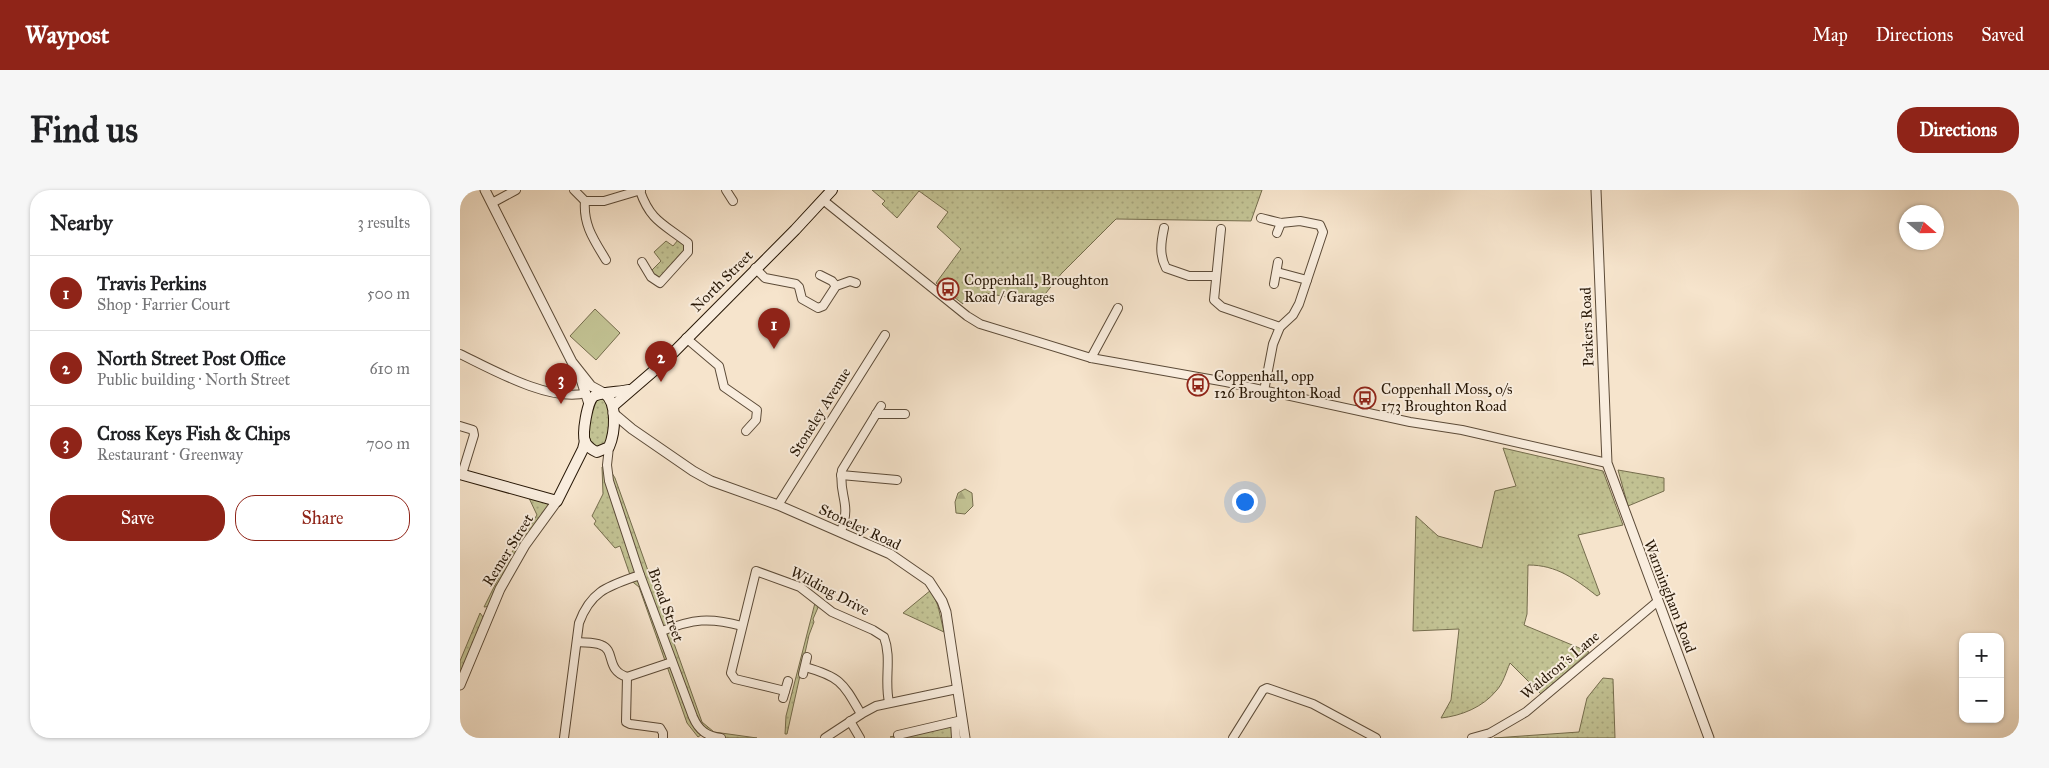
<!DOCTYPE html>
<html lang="en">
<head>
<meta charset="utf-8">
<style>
  :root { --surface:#fff; --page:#f6f6f6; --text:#202124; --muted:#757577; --line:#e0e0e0; --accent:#8f2418 }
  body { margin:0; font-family:"IM FELL Great Primer",serif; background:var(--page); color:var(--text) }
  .controls { position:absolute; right:15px; bottom:15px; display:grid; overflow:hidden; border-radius:10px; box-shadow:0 1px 4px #0004 }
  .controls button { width:45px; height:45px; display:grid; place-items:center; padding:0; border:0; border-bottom:1px solid var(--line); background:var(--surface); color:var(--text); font:25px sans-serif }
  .compass { position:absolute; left:1439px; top:15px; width:45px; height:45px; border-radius:50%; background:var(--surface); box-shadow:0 1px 4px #0004; rotate:110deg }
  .you { position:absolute; left:784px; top:311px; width:18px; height:18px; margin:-12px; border:4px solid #fff; border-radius:50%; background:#1a73e8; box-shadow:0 0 0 8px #1a73e833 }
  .badge { display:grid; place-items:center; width:32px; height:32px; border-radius:50%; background:var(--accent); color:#fff; font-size:16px; font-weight:700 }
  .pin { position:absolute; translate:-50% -41px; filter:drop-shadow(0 1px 2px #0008) }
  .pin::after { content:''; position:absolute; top:26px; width:18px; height:15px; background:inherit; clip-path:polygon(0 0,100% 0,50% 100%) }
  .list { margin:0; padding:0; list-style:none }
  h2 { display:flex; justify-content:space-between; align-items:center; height:65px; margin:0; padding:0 20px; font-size:21px }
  h2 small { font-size:16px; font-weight:400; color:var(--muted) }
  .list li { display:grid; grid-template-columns:32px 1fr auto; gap:15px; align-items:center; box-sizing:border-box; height:75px; padding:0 20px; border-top:1px solid var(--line) }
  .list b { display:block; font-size:19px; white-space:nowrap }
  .list p { margin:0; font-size:16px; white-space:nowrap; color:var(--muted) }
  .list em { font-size:16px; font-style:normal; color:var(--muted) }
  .actions { display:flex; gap:10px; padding:15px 20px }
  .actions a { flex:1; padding:11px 0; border:1px solid var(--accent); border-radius:20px; text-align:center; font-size:18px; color:var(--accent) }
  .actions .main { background:var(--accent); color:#fff }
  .map { position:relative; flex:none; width:1559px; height:548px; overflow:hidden; border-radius:20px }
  header { display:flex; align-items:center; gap:30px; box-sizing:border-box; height:70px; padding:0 25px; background:var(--accent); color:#fff }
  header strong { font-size:24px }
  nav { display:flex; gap:28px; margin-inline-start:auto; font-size:18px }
  .intro { display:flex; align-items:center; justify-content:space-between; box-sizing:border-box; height:120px; padding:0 30px }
  h1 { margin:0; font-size:35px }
  .button { padding:12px 22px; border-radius:20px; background:var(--accent); color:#fff; font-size:18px; font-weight:700 }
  main { display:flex; gap:30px; padding:0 30px }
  aside { flex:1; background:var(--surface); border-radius:20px; box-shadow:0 1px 4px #0004 }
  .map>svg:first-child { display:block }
</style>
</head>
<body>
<header>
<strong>Waypost</strong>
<nav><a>Map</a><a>Directions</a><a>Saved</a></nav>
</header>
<div class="intro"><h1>Find us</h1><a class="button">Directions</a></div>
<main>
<aside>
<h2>Nearby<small>3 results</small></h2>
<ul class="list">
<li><span class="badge">1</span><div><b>Travis Perkins</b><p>Shop · Farrier Court</p></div><em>500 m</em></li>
<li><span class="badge">2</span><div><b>North Street Post Office</b><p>Public building · North Street</p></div><em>610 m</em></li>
<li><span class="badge">3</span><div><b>Cross Keys Fish &amp; Chips</b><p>Restaurant · Greenway</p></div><em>700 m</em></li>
</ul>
<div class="actions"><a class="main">Save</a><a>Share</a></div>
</aside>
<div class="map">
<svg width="1559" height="548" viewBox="0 0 1559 548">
  <defs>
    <pattern id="grass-dots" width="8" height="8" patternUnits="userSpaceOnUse" patternTransform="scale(1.25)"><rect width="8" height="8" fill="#c2c293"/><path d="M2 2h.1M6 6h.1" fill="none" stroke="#a7a67d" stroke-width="1.8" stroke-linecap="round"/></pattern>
    <pattern id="forest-firs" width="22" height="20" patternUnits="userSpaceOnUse" patternTransform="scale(1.25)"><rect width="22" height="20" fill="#c2c293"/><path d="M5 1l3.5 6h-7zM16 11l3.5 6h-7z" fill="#a7a67d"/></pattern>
  </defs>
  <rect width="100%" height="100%" fill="#f6e4cc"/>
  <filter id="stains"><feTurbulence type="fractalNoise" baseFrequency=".004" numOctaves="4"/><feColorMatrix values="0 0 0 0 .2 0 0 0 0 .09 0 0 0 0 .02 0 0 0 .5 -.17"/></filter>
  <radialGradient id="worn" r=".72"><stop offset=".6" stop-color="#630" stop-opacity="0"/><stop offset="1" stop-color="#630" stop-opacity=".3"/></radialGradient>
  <g fill="url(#grass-dots)" stroke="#756d4d">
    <path d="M412 0H802L791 31 656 29 601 84 578 113 526 103 523 109 507 104 503 114 476 93 501 59 477 37 488 22 459 1 437 28 422 14 425 11Z"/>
    <path d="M223 49 229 58 203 91 191 87 192 80 201 71 194 62 206 51 213 56 218 50Z"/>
    <path d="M137 205 153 216 145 260 127 256 129 214Z"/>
    <path d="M1043 258 1143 281 1163 335 1118 345 1140 404 1137 406C1115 389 1097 375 1068 375L1067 424 1064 435 1129 462 1081 504 1050 473C1046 482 1043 494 1036 501 1023 517 1001 526 981 528L991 510 999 439 953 441 956 326 978 346 1022 358 1035 301 1056 296Z"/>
    <path d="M147 275 155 288 242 532 254 542 297 548H261L244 543 238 547 227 533 179 397 169 389 170 385 160 356 155 358 134 334 136 331 132 326 143 304 142 277Z"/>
    <path d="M1158 280 1204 288V301L1168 316Z"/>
    <path d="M69 308 97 311 32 416 24 417 50 365 77 325Z"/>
    <path d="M471 400 478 416 484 442 443 423Z"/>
    <path d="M356 409 360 413 353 429 354 432 349 445 327 544H325L326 526Z"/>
    <path d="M20 423 26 431 0 495V471Z"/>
    <path d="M1143 488 1153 489 1155 548H1034L1119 542 1127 508Z"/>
    <path d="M502 530 503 548 430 547Z"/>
  </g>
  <path fill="url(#forest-firs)" stroke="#756d4d" d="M505 299 512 303 513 316 505 324 496 323 495 312 498 303Z"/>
  <path fill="#c2c293" stroke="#756d4d" d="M135 119 160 143 136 170 110 146Z"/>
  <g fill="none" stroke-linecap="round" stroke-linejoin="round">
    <g stroke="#5c4b38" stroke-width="10">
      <g id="minor">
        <path d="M114 0 125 11H144L181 0"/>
        <path d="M266 0 273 11"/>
        <path d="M180 1C191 32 204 34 228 53V62L200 93 191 87 182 72"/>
        <path d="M363 10 507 126 520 134 631 168 766 192 950 232 1002 240 1147 273"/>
        <path d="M125 11C123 35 134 50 146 70"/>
        <path d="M32 13 56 0"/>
        <path d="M801 28 821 33 840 31 860 35 863 42 839 114 833 125 820 137 813 154 804 201"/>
        <path d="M704 38C701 52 699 65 706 78L729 86H756"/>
        <path d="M761 39 754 110 762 117 820 137"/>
        <path d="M817 43 821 33"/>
        <path d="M295 78 305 88 336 94 339 97 342 109 358 118 363 116 376 96 390 91 396 93"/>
        <path d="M817 82 847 90"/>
        <path d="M360 85 372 91 376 96"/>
        <path d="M814 94 818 72"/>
        <path d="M226 148 259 176 264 197 297 220 296 230 286 241"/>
        <path d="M0 164C31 179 91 213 126 203"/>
        <path d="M631 168 658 118"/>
        <path d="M416 224H445"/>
        <path d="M0 236 13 240 14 245 2 284"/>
        <path d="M149 257 147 275 149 291 180 385 233 527C239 541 247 546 261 548"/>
        <path d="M381 285 437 290"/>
        <path d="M318 315 425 145"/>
        <path d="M381 341C392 313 378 305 382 280L421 216"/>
        <path d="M202 441C233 429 249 427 282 436"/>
        <path d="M117 452C125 453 134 452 141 455 156 460 145 480 167 487L166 532 170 534 200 538 203 543V548"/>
        <path d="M345 477C381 487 383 493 401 524"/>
        <path d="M343 484 347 467"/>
        <path d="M167 487 212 472"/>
        <path d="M325 501 275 489 271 483 296 381 340 397 372 422 413 440 424 447C432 468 424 490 429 512"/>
        <path d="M323 508 328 491"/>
        <path d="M390 531 400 548"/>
        <path d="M495 532 496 548"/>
        <path d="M438 545 502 530"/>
        <path d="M104 548 119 433C131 400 149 396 180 385"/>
        <path d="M365 548 403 523 416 516 497 499"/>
        <path d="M773 548 803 500 807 498 853 514 916 548"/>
        <path d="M1012 548 1030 543 1066 522 1198 411"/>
      </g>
    </g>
    <g stroke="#5c4b38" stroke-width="11">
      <g id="tertiary">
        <path d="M25 0 112 172 131 196 144 203"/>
        <path d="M1136 0 1147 273 1249 548"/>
        <path d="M119 183 129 214"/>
        <path d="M153 223 172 239 233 281 251 291 318 315 430 364 469 391 482 411 486 422 505 548"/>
        <path d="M0 495 40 399 65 355 97 311"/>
      </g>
    </g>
    <g stroke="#281807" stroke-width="12">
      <g id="secondary">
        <path d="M144 203C158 212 155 243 149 257L137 262C132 260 128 257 125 252 122 244 127 211 134 206 141 202 160 202 169 200"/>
        <path d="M153 216 204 172 335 40 372 0"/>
        <path d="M0 284 97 311 123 259 125 251"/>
      </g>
    </g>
    <use href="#minor" stroke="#f9edde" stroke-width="8"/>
    <use href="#tertiary" stroke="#f9edde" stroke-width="9"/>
    <use href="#secondary" stroke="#f9edde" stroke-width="10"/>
  </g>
  <defs>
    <g id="bus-ring" transform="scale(1.125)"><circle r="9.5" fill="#f9edde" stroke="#8f2418" stroke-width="1.5"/><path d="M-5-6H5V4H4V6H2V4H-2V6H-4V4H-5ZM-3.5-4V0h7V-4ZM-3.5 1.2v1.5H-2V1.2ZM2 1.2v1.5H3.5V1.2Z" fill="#8f2418"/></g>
  </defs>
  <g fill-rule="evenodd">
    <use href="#bus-ring" x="488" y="99"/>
    <use href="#bus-ring" x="738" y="195"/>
    <use href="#bus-ring" x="905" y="208"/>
  </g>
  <g text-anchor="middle" stroke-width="4" stroke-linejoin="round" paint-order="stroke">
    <g font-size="15" fill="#281807" stroke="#f9edde" text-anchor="start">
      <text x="504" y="95">Coppenhall, Broughton<tspan x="504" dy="17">Road / Garages</tspan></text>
      <text x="754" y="191">Coppenhall, opp<tspan x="754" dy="17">126 Broughton Road</tspan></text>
      <text x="921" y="204">Coppenhall Moss, o/s<tspan x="921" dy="17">173 Broughton Road</tspan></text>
    </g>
    <g font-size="15" fill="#281807" stroke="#f9edde">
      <text transform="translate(262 91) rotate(-45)" y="5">North Street</text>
      <text transform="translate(1127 137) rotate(-92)" y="5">Parkers Road</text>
      <text transform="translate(360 222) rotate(-58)" y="5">Stoneley Avenue</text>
      <text transform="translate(400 337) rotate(25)" y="5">Stoneley Road</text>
      <text transform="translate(48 360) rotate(-58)" y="5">Remer Street</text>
      <text transform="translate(370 401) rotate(28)" y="5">Wilding Drive</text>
      <text transform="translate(1210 406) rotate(69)" y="5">Warmingham Road</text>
      <text transform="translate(206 415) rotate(70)" y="5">Broad Street</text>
      <text transform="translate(1100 475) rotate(-40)" y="5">Waldron's Lane</text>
    </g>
  </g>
  <rect width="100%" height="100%" filter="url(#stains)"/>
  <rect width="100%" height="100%" fill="url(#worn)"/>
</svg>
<div class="controls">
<button>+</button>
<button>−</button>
</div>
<svg class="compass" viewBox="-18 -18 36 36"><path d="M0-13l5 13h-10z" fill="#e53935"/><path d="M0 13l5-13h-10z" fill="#757577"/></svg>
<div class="you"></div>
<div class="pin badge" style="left:314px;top:159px">1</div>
<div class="pin badge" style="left:201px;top:192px">2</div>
<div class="pin badge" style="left:101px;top:214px">3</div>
</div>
</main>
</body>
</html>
